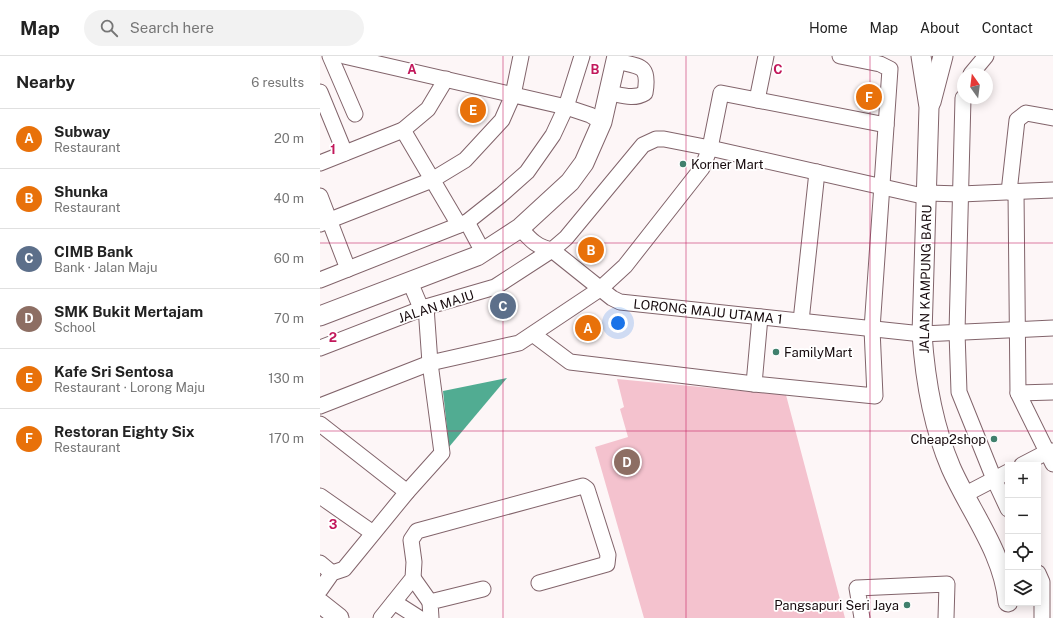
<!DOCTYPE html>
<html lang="en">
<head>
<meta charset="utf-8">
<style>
  :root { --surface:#fff; --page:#f2f2f2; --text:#222; --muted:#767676; --line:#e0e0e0; --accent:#b45309 }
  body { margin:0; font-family:"Public Sans",sans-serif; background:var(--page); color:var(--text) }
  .controls { position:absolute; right:12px; bottom:12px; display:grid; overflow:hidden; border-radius:0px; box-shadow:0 2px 10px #0003 }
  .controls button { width:36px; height:36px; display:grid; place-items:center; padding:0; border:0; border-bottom:1px solid var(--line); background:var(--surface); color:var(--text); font:20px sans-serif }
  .compass { position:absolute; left:637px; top:12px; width:36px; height:36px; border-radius:50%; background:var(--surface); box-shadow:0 2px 10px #0003; rotate:346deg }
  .you { position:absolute; left:298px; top:267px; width:14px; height:14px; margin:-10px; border:3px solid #fff; border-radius:50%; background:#1a73e8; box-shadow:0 0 0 6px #1a73e833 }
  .badge { display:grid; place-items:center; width:26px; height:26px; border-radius:50%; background:var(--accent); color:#fff; font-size:13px; font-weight:700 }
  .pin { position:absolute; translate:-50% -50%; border:2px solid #fff; box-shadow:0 1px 4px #0006 }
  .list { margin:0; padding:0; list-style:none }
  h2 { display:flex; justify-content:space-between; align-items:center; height:52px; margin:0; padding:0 16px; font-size:17px }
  h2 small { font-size:13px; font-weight:400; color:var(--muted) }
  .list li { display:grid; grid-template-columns:26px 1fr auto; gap:12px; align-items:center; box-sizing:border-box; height:60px; padding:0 16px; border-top:1px solid var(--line) }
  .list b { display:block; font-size:15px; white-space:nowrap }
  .list p { margin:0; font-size:13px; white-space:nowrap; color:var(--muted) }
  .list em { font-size:13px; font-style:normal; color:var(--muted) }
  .icon { flex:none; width:22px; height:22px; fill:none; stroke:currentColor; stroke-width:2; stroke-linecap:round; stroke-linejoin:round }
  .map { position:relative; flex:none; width:733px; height:562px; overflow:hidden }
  header { display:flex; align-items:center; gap:24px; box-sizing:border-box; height:56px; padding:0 20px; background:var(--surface); border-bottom:1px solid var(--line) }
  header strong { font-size:19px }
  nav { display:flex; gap:22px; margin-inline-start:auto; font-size:14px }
  .search { width:280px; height:36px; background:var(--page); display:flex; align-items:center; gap:10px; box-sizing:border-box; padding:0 14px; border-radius:22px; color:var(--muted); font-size:15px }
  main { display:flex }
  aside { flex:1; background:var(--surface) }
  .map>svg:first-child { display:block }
</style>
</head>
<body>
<header>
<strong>Map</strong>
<div class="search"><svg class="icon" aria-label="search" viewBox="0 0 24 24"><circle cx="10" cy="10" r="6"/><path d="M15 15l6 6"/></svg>Search here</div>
<nav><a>Home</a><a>Map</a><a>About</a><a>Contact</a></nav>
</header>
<main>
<aside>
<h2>Nearby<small>6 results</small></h2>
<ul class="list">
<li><span class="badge" style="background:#e8710a">A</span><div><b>Subway</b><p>Restaurant</p></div><em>20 m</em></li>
<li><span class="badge" style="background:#e8710a">B</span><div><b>Shunka</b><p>Restaurant</p></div><em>40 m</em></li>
<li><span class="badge" style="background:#5c6f8a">C</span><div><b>CIMB Bank</b><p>Bank · Jalan Maju</p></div><em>60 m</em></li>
<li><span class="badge" style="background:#8d6e63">D</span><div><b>SMK Bukit Mertajam</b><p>School</p></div><em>70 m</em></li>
<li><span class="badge" style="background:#e8710a">E</span><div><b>Kafe Sri Sentosa</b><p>Restaurant · Lorong Maju</p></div><em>130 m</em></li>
<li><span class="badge" style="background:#e8710a">F</span><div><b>Restoran Eighty Six</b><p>Restaurant</p></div><em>170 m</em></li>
</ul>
</aside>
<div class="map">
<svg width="733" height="562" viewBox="0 0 733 562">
  <rect width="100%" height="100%" fill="#fdf6f7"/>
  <path fill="#f4c2ce" d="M297 323 466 339 525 562H324L275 391 308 381 300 353 304 351Z"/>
  <path fill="#51ac92" d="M187 322 129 391 123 335Z"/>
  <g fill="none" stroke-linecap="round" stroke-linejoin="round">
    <g stroke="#82646b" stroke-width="17">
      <g id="minor">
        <path d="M10 0 35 58"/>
        <path d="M24 0 246 51 270 59 282 66"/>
        <path d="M651 18 666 0"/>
        <path d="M0 36 25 97"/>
        <path d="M290 37C301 39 314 44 325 37 330 8 320 11 296 5"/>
        <path d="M643 42 637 276 639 336 674 423 688 453"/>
        <path d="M437 44 446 0"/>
        <path d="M83 74 139 169"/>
        <path d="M0 107 83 74 108 53 126 23"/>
        <path d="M689 136 697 64 706 57 733 62"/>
        <path d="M696 136 698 337 733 408"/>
        <path d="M607 137 641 138 733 134"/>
        <path d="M0 140 28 213"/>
        <path d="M147 166 163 196"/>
        <path d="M0 168 112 124 145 104 182 64 193 39 201 0"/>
        <path d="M200 172C210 183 216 191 232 194L292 242 300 246 602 278 733 272"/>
        <path d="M0 224 147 166 181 139 207 116 233 79 246 51 262 0"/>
        <path d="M90 226 101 252"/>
        <path d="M481 265 497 116"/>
        <path d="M214 279 250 306 434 328 555 340 552 273 570 13 560 8 520 0"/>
        <path d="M0 292 106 251 175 231 232 194 246 182 323 89 336 83H344L390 92 607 141"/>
        <path d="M434 328 440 261"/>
        <path d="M698 337 733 336"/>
        <path d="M0 350 110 307 199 287 280 233 305 210 382 112 390 92 401 37 566 69"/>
        <path d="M0 368 87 436"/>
        <path d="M702 409 727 396 733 395"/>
        <path d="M644 439 688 416"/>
        <path d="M0 440 53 477"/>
        <path d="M0 507 12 517"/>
        <path d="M718 517 722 526V562"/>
        <path d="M93 522 110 546"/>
        <path d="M0 534 12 517 24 513 87 436 122 397 110 307 106 251"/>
        <path d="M74 546 99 562"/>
        <path d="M61 562 93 522 94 506 91 484 97 475 263 430 267 433 288 499 287 508 219 527"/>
        <path d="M111 562 110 546 163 533"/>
        <path d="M542 562 537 532 627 528 626 562"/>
      </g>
    </g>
    <g stroke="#82646b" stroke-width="21">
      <g id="major">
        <path d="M601 0 609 51 602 278C605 323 613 370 631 412 651 457 683 496 688 546"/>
        <path d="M611 46 623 0"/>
        <path d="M0 260 157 200 200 172 250 126 264 107 282 66 297 0"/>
        <path d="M0 547 19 562"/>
      </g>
    </g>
    <use href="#minor" stroke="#fff" stroke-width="15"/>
    <use href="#major" stroke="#fff" stroke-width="19"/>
  </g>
  <path fill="none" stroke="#c2185b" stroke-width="1" stroke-opacity="0.55" d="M183 0V562M366 0V562M550 0V562M0 187H733M0 375H733"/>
  <g fill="#40806d" stroke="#fff" stroke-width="1.5">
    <circle cx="363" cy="108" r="4"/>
    <circle cx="456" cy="296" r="4"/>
    <circle cx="674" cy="383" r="4"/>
    <circle cx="587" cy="549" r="4"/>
  </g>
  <g text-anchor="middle" stroke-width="3.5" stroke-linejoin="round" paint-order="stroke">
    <g font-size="13" fill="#170b0e" stroke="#fff" text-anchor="start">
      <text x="371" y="113">Korner Mart</text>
      <text x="464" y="301">FamilyMart</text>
      <text x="666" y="388" text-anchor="end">Cheap2shop</text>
      <text x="579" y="554" text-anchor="end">Pangsapuri Seri Jaya</text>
    </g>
    <g font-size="13" fill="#170b0e" stroke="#fff">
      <text transform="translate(605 223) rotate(-89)" y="5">JALAN KAMPUNG BARU</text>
      <text transform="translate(116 250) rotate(-18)" y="5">JALAN MAJU</text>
      <text transform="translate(388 255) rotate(6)" y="5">LORONG MAJU UTAMA 1</text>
    </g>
  </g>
  <g font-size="13" text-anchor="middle" font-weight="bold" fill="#c2185b" stroke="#fff" stroke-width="3.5" stroke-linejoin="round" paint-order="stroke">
    <text x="92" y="18">A</text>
    <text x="275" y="18">B</text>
    <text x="458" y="18">C</text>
    <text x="13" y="98">1</text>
    <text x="13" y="286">2</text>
    <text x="13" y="473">3</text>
  </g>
</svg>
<div class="controls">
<button>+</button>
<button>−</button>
<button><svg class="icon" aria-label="locate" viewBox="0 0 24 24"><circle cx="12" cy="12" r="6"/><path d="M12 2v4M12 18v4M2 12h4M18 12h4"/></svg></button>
<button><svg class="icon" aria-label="layers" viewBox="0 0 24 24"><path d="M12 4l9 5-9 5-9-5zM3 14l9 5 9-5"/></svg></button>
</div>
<svg class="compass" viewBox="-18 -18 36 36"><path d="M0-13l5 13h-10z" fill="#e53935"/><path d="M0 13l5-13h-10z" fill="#767676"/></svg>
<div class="you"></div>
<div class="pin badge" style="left:268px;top:272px;background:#e8710a">A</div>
<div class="pin badge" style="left:271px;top:194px;background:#e8710a">B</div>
<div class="pin badge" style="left:183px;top:250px;background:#5c6f8a">C</div>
<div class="pin badge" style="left:307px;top:406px;background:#8d6e63">D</div>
<div class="pin badge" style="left:153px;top:54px;background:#e8710a">E</div>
<div class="pin badge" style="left:549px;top:41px;background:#e8710a">F</div>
</div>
</main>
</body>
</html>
